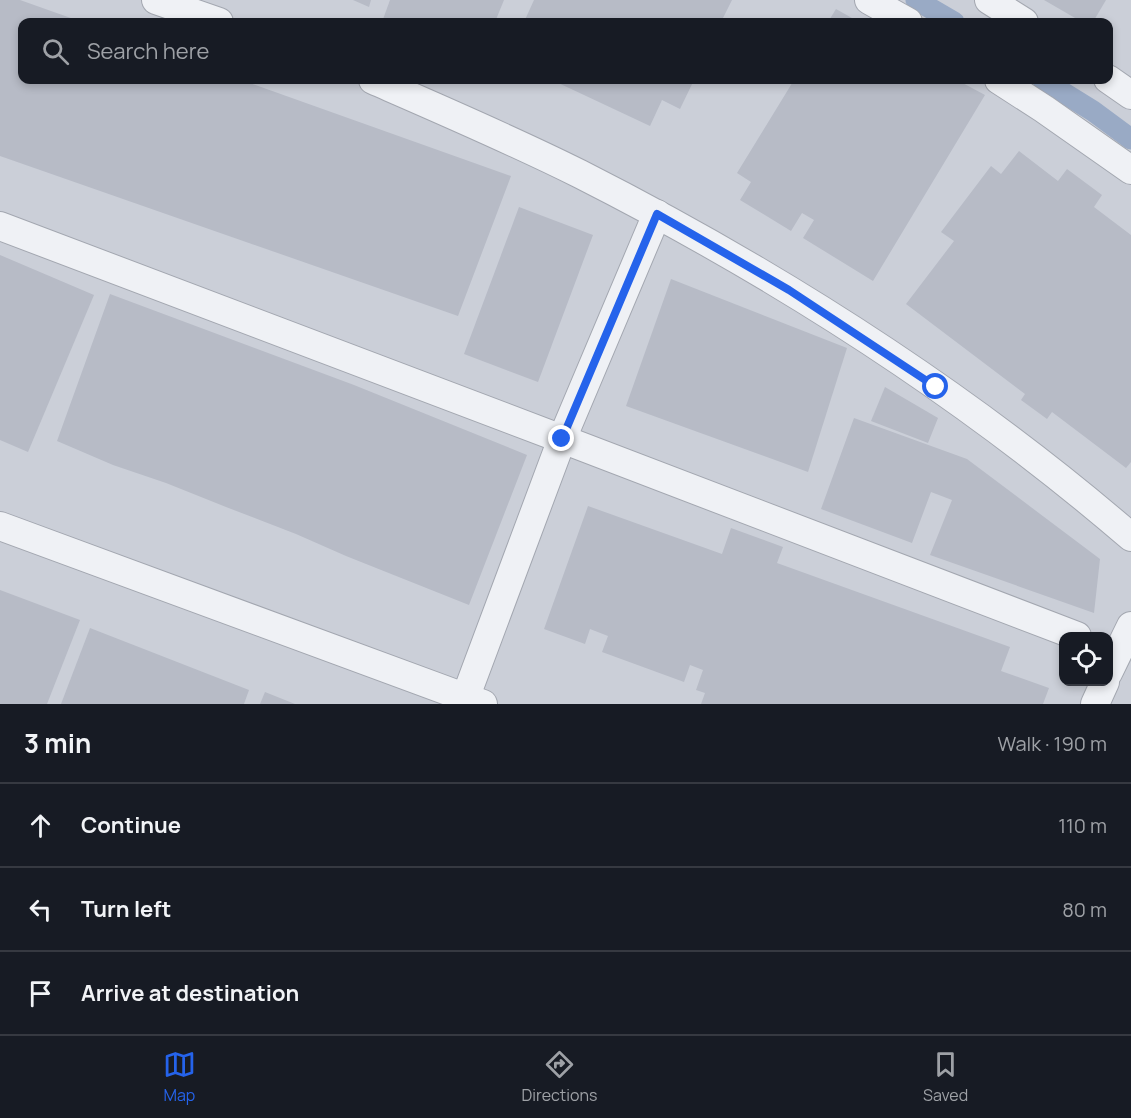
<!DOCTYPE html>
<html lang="en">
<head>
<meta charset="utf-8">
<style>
  :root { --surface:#171b24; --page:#20242c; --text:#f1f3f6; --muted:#9ea1a6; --line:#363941; --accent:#2563eb }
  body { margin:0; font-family:Manrope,sans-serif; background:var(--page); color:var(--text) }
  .controls { position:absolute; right:18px; bottom:18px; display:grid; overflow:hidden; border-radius:12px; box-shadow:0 3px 9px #0003 }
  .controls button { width:54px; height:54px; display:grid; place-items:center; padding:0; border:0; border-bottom:2px solid var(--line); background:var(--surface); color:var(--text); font:30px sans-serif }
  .stop { position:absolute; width:18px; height:18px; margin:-14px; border:4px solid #2563eb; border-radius:50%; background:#fff }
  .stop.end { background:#2563eb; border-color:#fff; box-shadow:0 2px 6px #0008 }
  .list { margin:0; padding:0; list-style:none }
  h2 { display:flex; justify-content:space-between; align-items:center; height:78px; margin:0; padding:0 24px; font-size:26px }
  h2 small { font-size:20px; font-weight:400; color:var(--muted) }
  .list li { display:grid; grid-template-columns:39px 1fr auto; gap:18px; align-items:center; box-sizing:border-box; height:84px; padding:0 24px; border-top:2px solid var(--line) }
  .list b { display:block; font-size:22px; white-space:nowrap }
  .list em { font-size:20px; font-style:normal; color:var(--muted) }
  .icon { flex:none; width:33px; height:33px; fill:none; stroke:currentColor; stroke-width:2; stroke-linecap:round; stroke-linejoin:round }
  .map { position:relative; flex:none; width:1131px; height:704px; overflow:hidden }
  .search { position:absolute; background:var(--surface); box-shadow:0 3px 9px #0003; left:18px; right:18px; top:18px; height:66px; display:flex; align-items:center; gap:15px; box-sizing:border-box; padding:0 21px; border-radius:12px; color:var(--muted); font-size:22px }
  .sheet { height:330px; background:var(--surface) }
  nav { display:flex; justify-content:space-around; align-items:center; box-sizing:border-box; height:84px; border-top:2px solid var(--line); background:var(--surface); font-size:16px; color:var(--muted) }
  nav a { display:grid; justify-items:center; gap:3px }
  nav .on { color:var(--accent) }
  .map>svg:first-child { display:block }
</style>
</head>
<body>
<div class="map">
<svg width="1131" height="704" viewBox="0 0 1131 704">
  <rect width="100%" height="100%" fill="#dde0e6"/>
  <path fill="#cbcfd8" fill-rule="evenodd" d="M0 0H1131V704H0ZM22 22H1108V80H22ZM1064 636H1108V682H1064Z"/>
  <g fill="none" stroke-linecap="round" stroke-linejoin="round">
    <g stroke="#99aac5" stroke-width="21">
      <path d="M916 0 954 22"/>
      <path d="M1043 80 1093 111 1131 139"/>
    </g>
  </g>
  <g fill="#b7bbc6">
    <path d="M0 0H20L82 22H22V80H241L511 176 458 316 0 156Z"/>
    <path d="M353 0H371L369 7Z"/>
    <path d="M390 0H504L495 22H382Z"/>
    <path d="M534 0H732L721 22H524Z"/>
    <path d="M1044 0H1106L1093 22H1082Z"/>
    <path d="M836 9 859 22H828Z"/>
    <path d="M552 80H694L680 109 662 100 650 126Z"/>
    <path d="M794 80H957L985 95 873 281 803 238 814 220 802 213 791 231 740 200 751 182 737 173Z"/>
    <path d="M1019 151 1058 181 1067 169 1102 195 1094 207 1131 235V462L1126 468 1052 412 1047 419 1021 400 1025 394 906 304 954 241 941 232 991 166 1001 174Z"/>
    <path d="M519 207 593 235 538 382 464 354Z"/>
    <path d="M0 255 94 295 28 452 0 440Z"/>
    <path d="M671 279 847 348 808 472 626 406Z"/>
    <path d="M110 294 354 385 527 455 469 605 346 556 296 534 226 507 166 483 113 465 57 441Z"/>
    <path d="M885 387 938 418 928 443 871 421Z"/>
    <path d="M854 418 967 459 1100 559 1094 613 930 555 952 500 931 492 912 543 821 509Z"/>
    <path d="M588 506 722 554 731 528 783 547 777 563 1010 647 1001 671 1049 688 1043 704H701L705 693 696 690 703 670 690 665 684 682 602 652 608 636 590 629 585 644 544 629Z"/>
    <path d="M0 590 80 620 47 704H0Z"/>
    <path d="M90 628 249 690 244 704H61Z"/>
    <path d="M265 692 295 704H260Z"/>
  </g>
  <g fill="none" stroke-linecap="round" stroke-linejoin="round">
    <g stroke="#a3a7b0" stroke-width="30">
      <g id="minor">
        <path d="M156 0 219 22"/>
        <path d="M869 0 908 22"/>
        <path d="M989 0 1024 22"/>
        <path d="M1108 79 1131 95"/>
        <path d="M373 80C442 110 512 140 580 174 775 273 965 394 1131 537"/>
        <path d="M999 80 1044 109 1131 170"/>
        <path d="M0 226 562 439 1077 636"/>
        <path d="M0 526 483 704"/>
        <path d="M1108 673 1131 626"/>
        <path d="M463 704 562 439 657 214"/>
        <path d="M1095 704 1105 682"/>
      </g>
    </g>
    <use href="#minor" stroke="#eff1f5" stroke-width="28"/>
  </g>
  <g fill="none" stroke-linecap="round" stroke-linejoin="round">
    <path stroke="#2563eb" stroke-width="8" d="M562 439 657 214 789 290 936 387"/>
  </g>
</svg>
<div class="controls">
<button><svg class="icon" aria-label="locate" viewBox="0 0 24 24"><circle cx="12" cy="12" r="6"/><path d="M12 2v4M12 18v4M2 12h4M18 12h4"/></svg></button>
</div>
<div class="stop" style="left:936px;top:387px"></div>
<div class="stop end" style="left:562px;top:439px"></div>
<div class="search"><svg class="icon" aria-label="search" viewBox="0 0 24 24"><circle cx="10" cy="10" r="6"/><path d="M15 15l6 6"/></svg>Search here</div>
</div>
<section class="sheet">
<h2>3 min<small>Walk · 190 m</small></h2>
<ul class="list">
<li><svg class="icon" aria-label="ahead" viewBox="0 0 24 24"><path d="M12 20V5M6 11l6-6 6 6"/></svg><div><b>Continue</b></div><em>110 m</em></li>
<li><svg class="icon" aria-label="left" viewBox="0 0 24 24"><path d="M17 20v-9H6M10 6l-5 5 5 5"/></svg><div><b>Turn left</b></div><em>80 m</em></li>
<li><svg class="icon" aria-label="arrive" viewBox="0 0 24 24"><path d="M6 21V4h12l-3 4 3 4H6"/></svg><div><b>Arrive at destination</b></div></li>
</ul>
</section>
<nav>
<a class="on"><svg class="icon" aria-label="map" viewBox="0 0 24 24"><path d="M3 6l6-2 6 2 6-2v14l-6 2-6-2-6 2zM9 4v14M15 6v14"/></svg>Map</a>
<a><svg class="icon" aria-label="directions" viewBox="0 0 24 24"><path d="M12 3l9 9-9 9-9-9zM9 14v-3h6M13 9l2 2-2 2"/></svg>Directions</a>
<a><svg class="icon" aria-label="saved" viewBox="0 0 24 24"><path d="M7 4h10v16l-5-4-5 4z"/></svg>Saved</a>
</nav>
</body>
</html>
